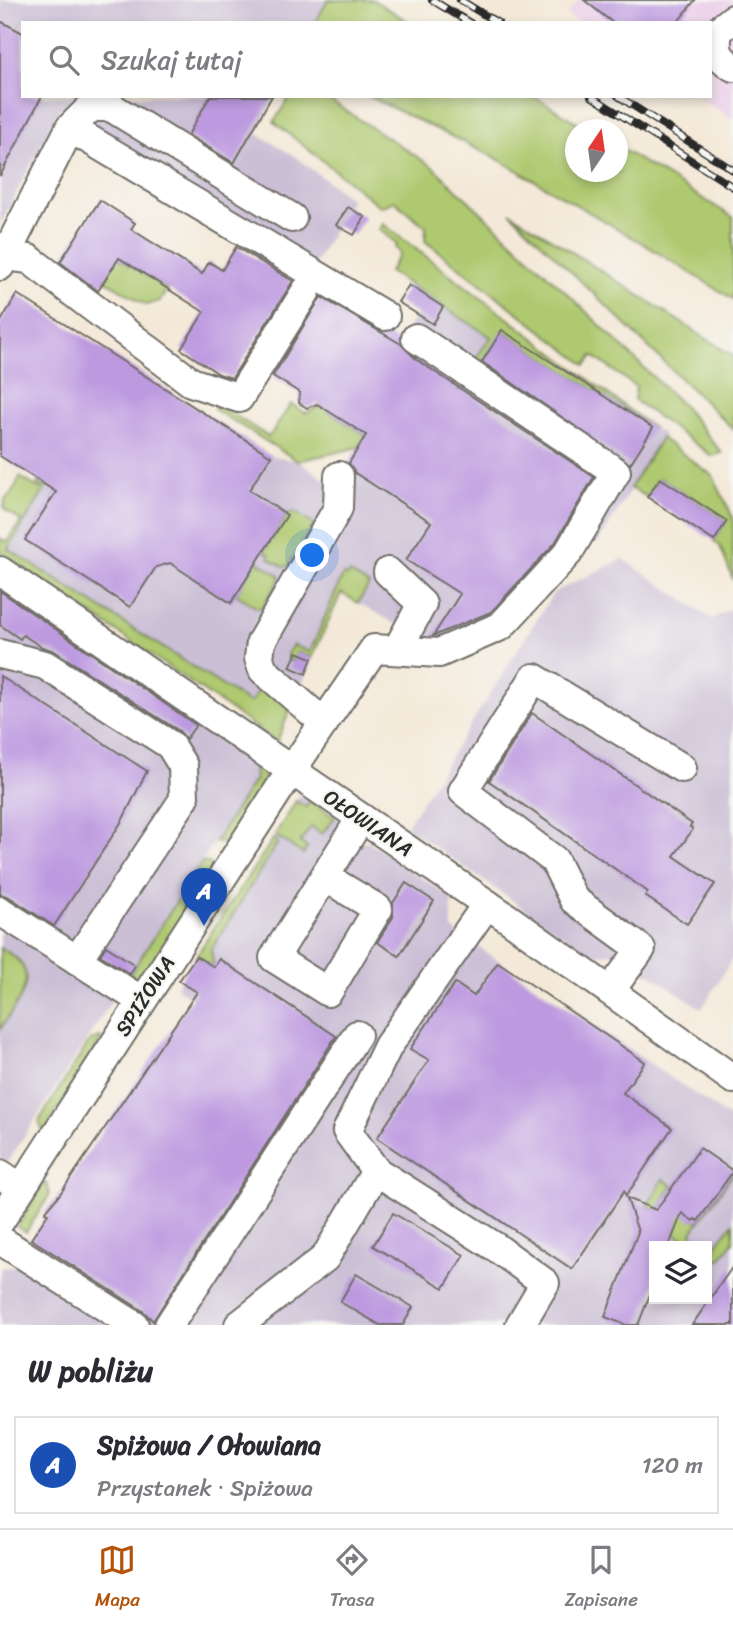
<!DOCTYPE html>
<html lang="pl">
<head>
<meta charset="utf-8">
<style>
  :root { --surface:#fff; --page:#f2f2f3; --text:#2b2b33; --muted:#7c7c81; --line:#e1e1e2; --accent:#b45309 }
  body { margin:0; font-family:Sriracha,sans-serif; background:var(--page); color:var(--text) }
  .controls { position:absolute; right:21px; bottom:21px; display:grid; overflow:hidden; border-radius:0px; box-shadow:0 4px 10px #0003 }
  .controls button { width:63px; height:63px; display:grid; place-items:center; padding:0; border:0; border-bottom:2px solid var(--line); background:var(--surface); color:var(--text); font:35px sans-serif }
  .compass { position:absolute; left:565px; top:119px; width:63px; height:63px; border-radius:50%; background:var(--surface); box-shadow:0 4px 10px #0003; rotate:13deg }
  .you { position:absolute; left:313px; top:556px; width:24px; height:24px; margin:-18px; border:5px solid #fff; border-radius:50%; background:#1a73e8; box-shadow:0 0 0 10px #1a73e833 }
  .badge { display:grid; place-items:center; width:46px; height:46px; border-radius:50%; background:var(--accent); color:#fff; font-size:23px; font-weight:700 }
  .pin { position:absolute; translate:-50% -58px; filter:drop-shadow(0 2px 4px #0008) }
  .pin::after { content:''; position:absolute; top:37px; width:24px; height:21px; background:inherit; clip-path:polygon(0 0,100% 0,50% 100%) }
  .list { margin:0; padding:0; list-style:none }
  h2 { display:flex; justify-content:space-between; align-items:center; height:91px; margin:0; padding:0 28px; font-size:30px }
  h2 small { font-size:23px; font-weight:400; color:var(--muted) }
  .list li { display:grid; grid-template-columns:46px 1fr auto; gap:21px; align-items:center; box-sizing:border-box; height:98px; margin:0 14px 14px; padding:0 14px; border:2px solid var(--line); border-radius:0px }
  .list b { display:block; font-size:26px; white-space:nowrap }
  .list p { margin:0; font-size:23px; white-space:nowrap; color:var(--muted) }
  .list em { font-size:23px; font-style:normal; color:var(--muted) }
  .icon { flex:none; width:38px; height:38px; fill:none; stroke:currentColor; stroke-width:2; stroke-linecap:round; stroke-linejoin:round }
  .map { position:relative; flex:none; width:733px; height:1325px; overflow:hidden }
  .search { position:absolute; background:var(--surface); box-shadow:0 4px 10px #0003; left:21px; right:21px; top:21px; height:77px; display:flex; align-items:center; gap:18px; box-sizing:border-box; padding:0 24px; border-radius:0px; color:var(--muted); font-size:26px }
  .sheet { height:203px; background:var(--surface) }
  nav { display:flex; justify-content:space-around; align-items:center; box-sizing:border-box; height:98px; border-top:2px solid var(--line); background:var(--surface); font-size:19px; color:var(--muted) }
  nav a { display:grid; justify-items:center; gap:4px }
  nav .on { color:var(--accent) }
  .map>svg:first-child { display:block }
</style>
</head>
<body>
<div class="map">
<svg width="733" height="1325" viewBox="0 0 733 1325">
  <rect width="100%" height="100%" fill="#f6f6f2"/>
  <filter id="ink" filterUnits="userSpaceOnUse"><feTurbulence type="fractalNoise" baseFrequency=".0143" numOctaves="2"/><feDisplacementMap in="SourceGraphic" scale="14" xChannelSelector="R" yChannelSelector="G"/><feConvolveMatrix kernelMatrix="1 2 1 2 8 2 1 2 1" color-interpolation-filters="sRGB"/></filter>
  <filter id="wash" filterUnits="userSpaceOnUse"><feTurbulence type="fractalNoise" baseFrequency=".00686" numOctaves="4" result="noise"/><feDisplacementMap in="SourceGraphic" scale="28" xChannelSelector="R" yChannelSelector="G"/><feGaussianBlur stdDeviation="1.57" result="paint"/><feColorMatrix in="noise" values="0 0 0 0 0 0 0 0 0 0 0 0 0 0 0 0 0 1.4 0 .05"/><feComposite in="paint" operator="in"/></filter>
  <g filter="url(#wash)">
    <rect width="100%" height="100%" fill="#f4e9d8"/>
    <path fill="#ecd1ea" d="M578 0H733V119L697 96H710V23H580L567 15Z"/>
    <g fill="#cbbfd5" fill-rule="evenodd">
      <path d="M0 0H328L315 23H23V96H276L256 133 293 155 351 199 315 264 60 108 0 225Z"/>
      <path d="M460 282 664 435 598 543 569 528 531 586 491 621 429 643 341 593 277 742 8 549 127 364 271 456 298 461 327 481 346 467 419 356 400 343 416 314 433 324Z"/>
      <path d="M623 559 712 619 733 607V957L702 1009 650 974H640L611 953 591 955 406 827 554 592Z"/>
      <path d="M0 586 253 759 255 779 0 1174Z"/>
      <path d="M302 792 339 819 338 827 362 842 368 841 451 898 452 929 733 1120V1325H0V1268L12 1267 48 1215 45 1212 56 1197 62 1193 192 998 176 987ZM654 1246H707V1299H654Z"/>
    </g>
    <g fill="#afc96f" stroke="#6d7a4d" stroke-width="2">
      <path d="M328 0H373L411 23H315Z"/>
      <path d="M290 96H323L433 167 567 293 685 408 722 453 712 456 634 400 636 387 593 356 586 365 425 241 426 227 394 201 381 207 274 122Z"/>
      <path d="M368 96H533L588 129 576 130V172H618V147L733 217V299L642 243 494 157Z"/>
      <path d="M510 212 733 356V429L707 404Z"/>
      <path d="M383 224 653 428 503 331 479 366 473 362 491 337 389 272 400 253 395 248 397 244 379 229Z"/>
      <path d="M114 255 167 289 160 301 146 305 105 280Z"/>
      <path d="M291 404 306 413 320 406 366 435 359 447 298 461 214 409 218 405 269 437Z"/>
      <path d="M661 438 713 476 733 518V580L720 546 714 541 726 521 660 478 647 497 630 488Z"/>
      <path d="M20 477 40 489 42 487 37 484 39 481 47 486 8 549 248 702H251L261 686 292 705 277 742 0 551V538L7 542 21 521 4 509 5 500 13 491Z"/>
      <path d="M294 512 314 525 288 566 284 567 269 558 270 555 264 551 287 515Z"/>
      <path d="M257 561 279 575 280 579 262 607 257 608 236 594Z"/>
      <path d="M350 573 369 585 358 603 341 593 312 658 297 652 293 662 289 660 287 654 293 645 310 652 343 575 348 576Z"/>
      <path d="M253 759 263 766 265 786 229 841 218 843 215 842 255 779Z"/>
      <path d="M296 801 306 807 310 801 335 817 322 834 311 827 300 842 307 848 303 854 275 835Z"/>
      <path d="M273 839 278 842 211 950 214 967 196 956Z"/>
      <path d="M202 862 209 863 212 868 148 978 127 979Z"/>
      <path d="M0 948C47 970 19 999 0 1030Z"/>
      <path d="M98 1037 102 1038 45 1130H42L39 1121 89 1042Z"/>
      <path d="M733 1171V1174L692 1232 694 1237 713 1249 733 1223V1242L720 1259H712L707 1255V1246H694L674 1233 679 1219 647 1206 663 1179 673 1186 665 1197 698 1221Z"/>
      <path d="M44 1183 48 1185 49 1196 26 1232 17 1227Z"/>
    </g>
    <g id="blocks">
      <g fill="#bd9ae0">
        <path d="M584 0H695L677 23H613Z"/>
        <path d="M0 21 23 33V96H42L0 176Z"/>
        <path d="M210 96H272L234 163 188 135Z"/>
        <path d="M100 200 135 223 131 229 202 274 209 262 222 270 236 247 293 281 232 378 219 374 181 349 204 312 119 258 98 291 60 262Z"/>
        <path d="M348 207 365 217 354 235 336 225Z"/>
        <path d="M409 285 443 307 433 324 398 302Z"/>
        <path d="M17 294 271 456 249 490 287 515 231 603 170 563 156 567 130 607 25 540 56 492 0 456V323Z"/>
        <path d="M321 297 401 344 417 360 594 477 555 543 491 612 433 636 460 594 406 560 431 522 355 473 349 463 366 435 317 404 307 408 299 403 300 393 273 376Z"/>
        <path d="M502 330 653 428 630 464 482 362Z"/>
        <path d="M660 478 727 521 714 541 647 497Z"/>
        <path d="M0 591 196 725 186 739 179 731 54 651 42 647 23 635 20 639 0 625Z"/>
        <path d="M297 652 312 658 306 674 290 667Z"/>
        <path d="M0 676 147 771 122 821 54 926 9 897 0 894Z"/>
        <path d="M532 713 692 824 690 827 693 829 674 856 715 884 687 924 645 896 648 892 489 781Z"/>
        <path d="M406 883 434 901 399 956 377 942 393 917V903Z"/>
        <path d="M106 946 135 965 130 974 100 955Z"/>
        <path d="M196 956 214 967 219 959 336 1036 153 1321 143 1311 31 1239 48 1214 45 1212 60 1194 197 992 179 981Z"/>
        <path d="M498 962 645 1062 623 1093 672 1128 626 1196 624 1191 572 1269 377 1138 429 1060 410 1049 455 983 474 996Z"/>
        <path d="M700 1148 733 1171 698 1221 695 1219 693 1221 682 1213 669 1246H654V1284L638 1325H626L605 1317 638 1232 627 1198 656 1210Z"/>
        <path d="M393 1213 464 1255 444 1288 373 1246Z"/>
        <path d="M733 1266V1325H692Z"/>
        <path d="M356 1274 413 1307 403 1325H380L340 1302Z"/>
      </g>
    </g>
  </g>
  <g filter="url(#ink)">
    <use href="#blocks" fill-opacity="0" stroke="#716e68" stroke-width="2"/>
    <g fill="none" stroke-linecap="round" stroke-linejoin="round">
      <g stroke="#716e68" stroke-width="32">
        <g id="minor">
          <path d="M733 19 718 31C715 50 717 57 733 67"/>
          <path d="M70 128 91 107H111L292 218"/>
          <path d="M5 256 29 259 191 382 239 398 306 291"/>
          <path d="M0 266 70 128 385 316"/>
          <path d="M0 571 509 919 733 1079"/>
          <path d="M388 572 422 604 397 650"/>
          <path d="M0 654 45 665 170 745 183 766 184 799 77 960"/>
          <path d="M324 723 263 670 259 658 261 642 338 508 339 476"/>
          <path d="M325 877 378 909 328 992 274 958 361 818"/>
          <path d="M487 904 388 1046 347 1131 376 1171 497 1248 545 1283 520 1325"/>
          <path d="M0 911 142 1001"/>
          <path d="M610 991 641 949 574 900 554 860 463 791 534 678 682 768"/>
          <path d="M0 1174 21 1188"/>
          <path d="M0 1221 291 771 374 649 439 653 501 626 568 553 616 472 416 338"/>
          <path d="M0 1240 134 1325"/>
          <path d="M169 1325 357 1035"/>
          <path d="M239 1325 325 1258 376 1171"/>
        </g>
      </g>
      <use href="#minor" stroke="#fff" stroke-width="28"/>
      <g stroke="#2b2b2b" stroke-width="8">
        <g id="rail">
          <path d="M432 0 470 23"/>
          <path d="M460 0 498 23"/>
          <path d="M591 96 733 187"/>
          <path d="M618 96 733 170"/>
        </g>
      </g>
      <use href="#rail" stroke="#f6f6f2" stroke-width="5" stroke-dasharray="16" stroke-linecap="butt"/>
    </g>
  </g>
  <g text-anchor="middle" stroke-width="5" stroke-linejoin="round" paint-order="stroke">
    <g font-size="21" fill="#2b2b2b" stroke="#f6f6f2">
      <text transform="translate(368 823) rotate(34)" y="7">OŁOWIANA</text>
      <text transform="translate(145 996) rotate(-57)" y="7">SPIŻOWA</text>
    </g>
  </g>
</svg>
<div class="controls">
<button><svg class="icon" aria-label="layers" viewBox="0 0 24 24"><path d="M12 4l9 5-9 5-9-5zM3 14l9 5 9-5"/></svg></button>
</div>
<svg class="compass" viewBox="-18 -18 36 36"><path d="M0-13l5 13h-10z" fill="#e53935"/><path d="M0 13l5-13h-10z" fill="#7c7c81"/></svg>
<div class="you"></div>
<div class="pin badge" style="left:204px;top:926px;background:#1a4fb4">A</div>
<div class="search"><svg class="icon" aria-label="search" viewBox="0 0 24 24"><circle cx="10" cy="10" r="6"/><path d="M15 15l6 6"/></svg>Szukaj tutaj</div>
</div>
<section class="sheet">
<h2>W pobliżu<small></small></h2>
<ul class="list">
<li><span class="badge" style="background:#1a4fb4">A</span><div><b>Spiżowa / Ołowiana</b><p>Przystanek · Spiżowa</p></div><em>120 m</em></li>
</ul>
</section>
<nav>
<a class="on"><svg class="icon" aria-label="map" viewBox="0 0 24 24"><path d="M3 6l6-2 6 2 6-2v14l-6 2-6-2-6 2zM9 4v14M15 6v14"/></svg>Mapa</a>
<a><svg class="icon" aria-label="directions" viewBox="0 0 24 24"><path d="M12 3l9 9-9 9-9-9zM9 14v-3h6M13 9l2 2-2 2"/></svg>Trasa</a>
<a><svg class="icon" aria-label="saved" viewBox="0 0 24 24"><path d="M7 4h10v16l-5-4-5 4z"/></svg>Zapisane</a>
</nav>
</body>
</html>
